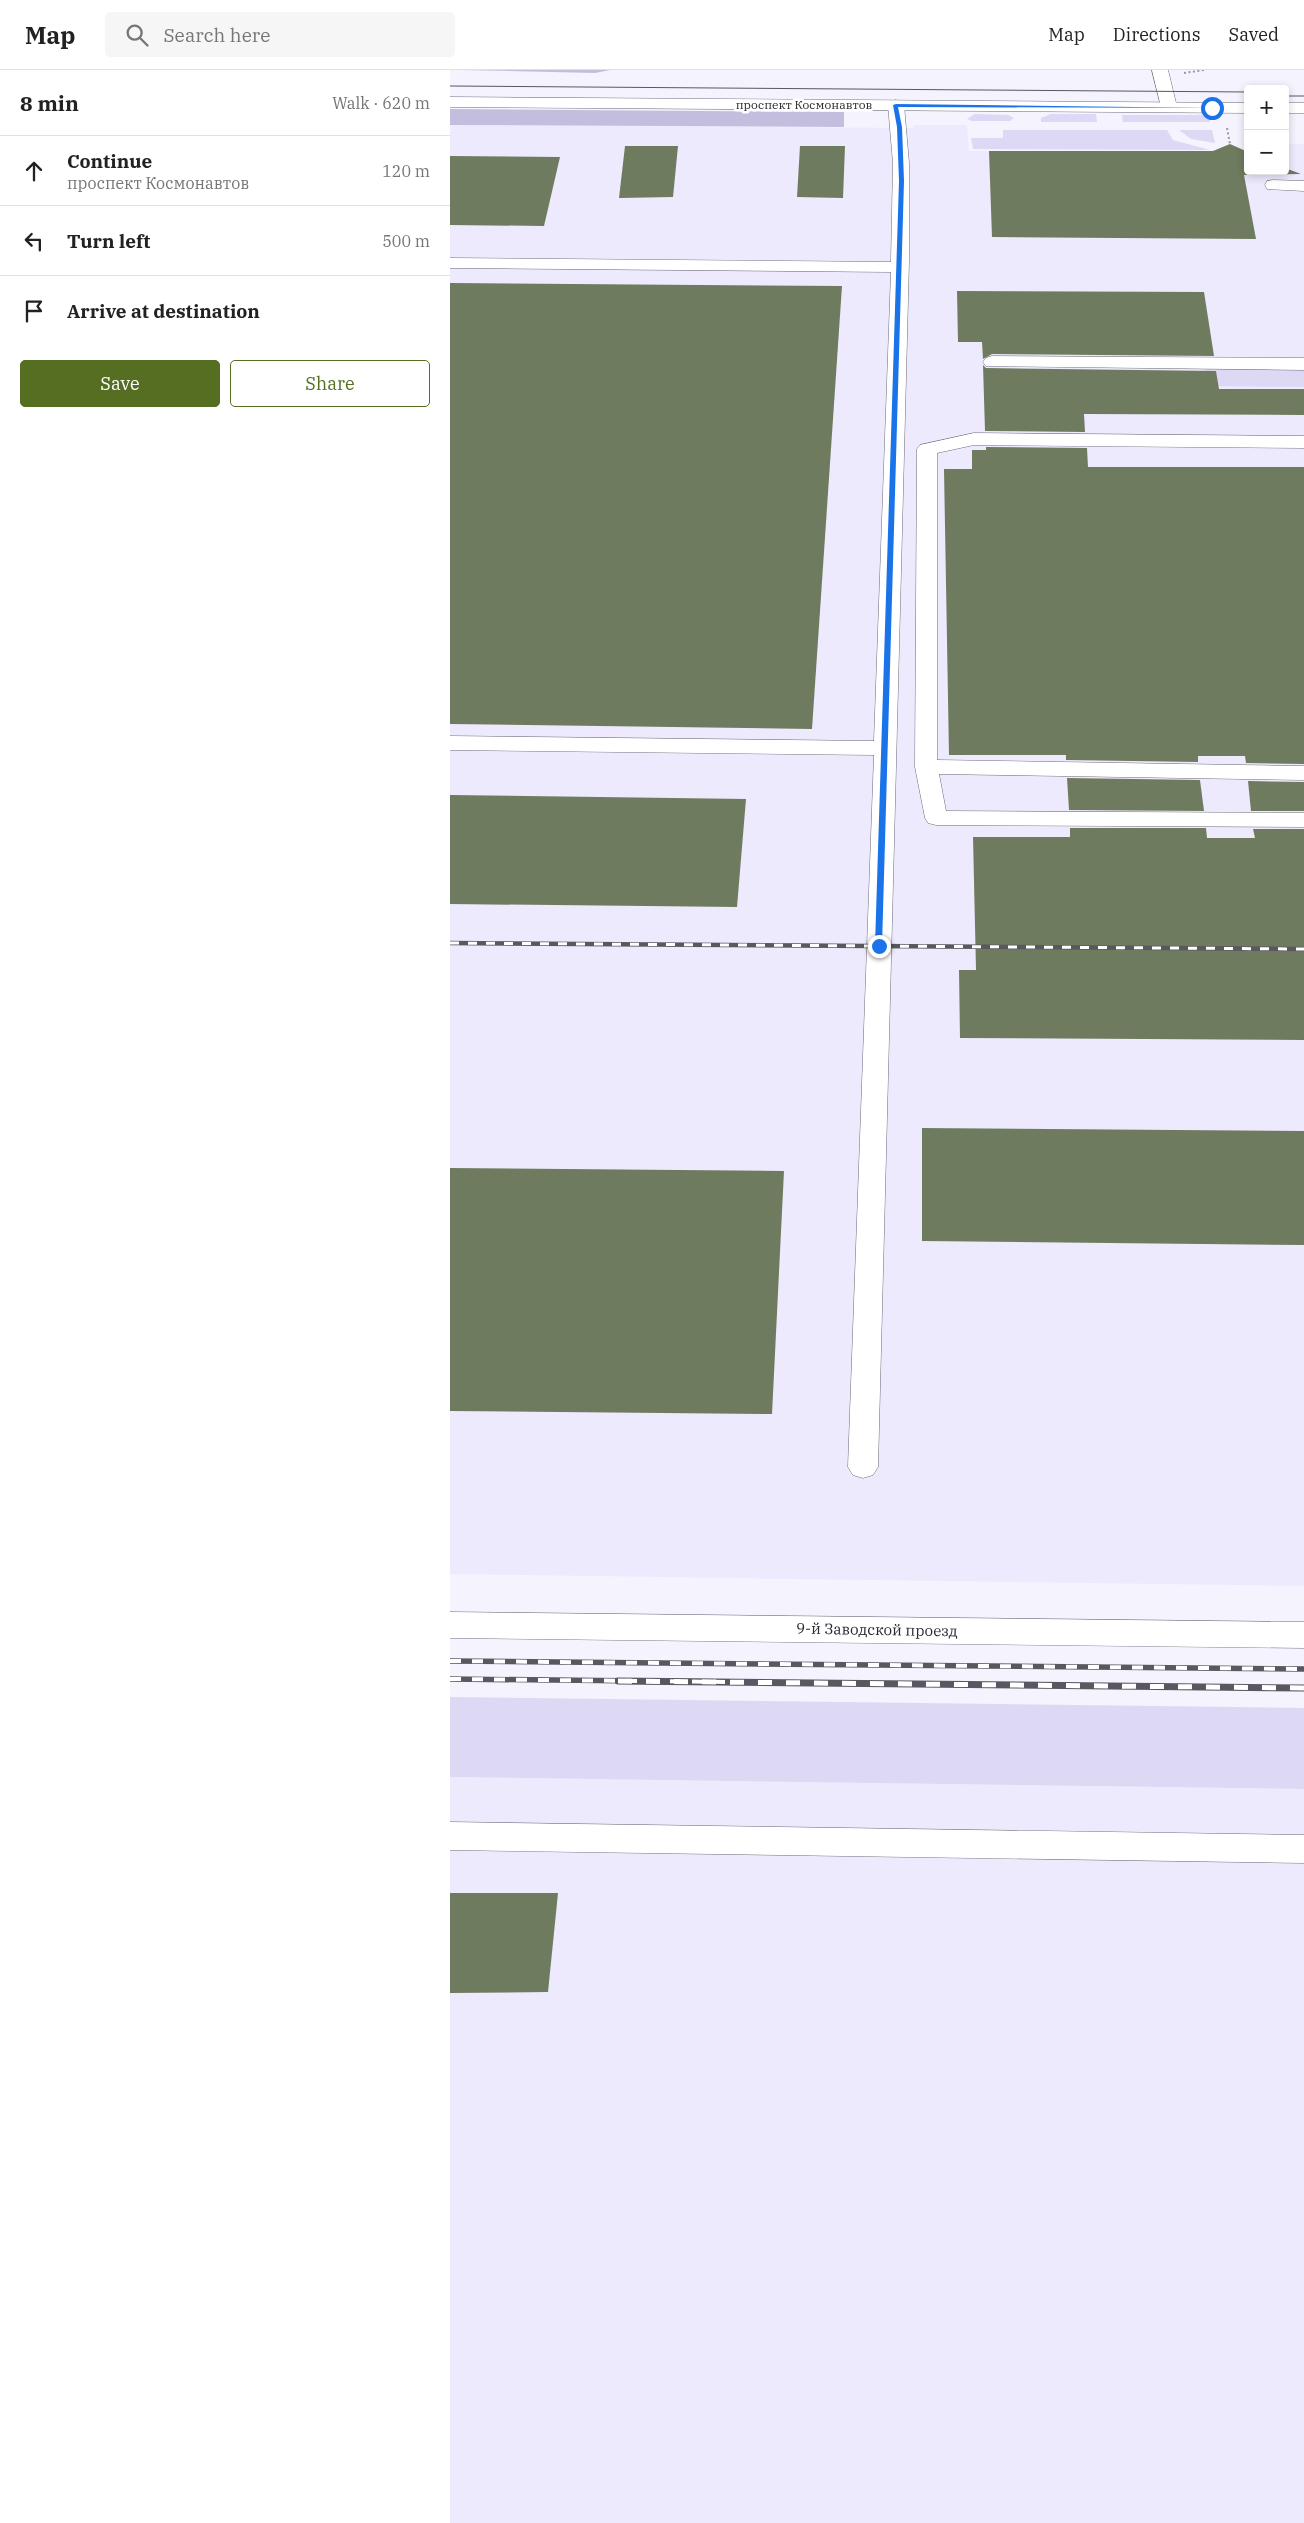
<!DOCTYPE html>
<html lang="en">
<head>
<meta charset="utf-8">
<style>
  :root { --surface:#fff; --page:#f6f6f6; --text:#222; --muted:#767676; --line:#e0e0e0; --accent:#556e21 }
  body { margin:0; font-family:"IBM Plex Serif",serif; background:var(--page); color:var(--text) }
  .controls { position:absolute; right:15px; top:15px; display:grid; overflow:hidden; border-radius:5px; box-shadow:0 2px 8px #0003 }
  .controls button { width:45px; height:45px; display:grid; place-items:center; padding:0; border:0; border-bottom:1px solid var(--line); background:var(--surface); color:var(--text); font:25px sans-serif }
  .stop { position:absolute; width:15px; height:15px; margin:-11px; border:4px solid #1a73e8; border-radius:50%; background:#fff }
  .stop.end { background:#1a73e8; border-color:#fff; box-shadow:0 1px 5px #0008 }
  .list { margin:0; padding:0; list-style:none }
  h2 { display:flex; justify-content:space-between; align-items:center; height:65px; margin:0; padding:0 20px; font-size:21px }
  h2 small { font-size:16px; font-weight:400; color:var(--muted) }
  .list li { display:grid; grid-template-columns:32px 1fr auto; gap:15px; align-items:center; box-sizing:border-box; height:70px; padding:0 20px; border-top:1px solid var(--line) }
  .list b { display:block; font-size:19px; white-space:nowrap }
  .list p { margin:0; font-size:16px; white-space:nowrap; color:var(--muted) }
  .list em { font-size:16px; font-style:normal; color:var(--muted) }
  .actions { display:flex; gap:10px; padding:15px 20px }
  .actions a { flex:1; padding:11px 0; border:1px solid var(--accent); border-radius:5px; text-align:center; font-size:18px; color:var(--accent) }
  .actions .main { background:var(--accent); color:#fff }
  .icon { flex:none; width:28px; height:28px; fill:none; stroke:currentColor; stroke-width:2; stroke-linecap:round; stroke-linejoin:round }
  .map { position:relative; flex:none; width:854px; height:2453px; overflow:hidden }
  header { display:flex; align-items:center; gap:30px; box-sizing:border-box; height:70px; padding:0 25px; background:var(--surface); border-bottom:1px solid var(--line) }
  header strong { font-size:24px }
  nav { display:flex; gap:28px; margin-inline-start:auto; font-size:18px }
  .search { width:350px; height:45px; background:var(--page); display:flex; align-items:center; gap:12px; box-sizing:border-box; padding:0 18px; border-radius:5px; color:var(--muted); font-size:19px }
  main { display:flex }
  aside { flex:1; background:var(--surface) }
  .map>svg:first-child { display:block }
</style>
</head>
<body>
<header>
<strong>Map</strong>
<div class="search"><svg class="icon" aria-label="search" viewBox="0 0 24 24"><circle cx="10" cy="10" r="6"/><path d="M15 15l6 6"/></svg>Search here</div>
<nav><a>Map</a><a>Directions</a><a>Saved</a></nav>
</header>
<main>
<aside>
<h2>8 min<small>Walk · 620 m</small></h2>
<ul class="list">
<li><svg class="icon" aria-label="ahead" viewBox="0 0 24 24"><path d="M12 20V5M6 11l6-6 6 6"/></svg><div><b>Continue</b><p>проспект Космонавтов</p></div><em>120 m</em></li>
<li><svg class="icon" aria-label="left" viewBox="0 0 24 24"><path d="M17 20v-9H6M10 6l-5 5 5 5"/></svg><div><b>Turn left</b></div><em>500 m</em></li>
<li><svg class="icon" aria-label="arrive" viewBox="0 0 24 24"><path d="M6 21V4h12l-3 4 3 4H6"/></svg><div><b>Arrive at destination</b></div></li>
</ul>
<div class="actions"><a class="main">Save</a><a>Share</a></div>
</aside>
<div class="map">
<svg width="854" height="2453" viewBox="0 0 854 2453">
  <rect width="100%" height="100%" fill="#f4f3fe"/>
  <g fill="#edeafe">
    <path d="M0 55 463 58 464 55H517L519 81H763L798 101H835V74H854V1516L0 1504Z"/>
    <path d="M0 1707 854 1719V2453H0Z"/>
  </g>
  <g fill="#ddd9f4">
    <path d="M525 44 558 45 564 48 560 51H522L517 49Z"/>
    <path d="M601 44H646L647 52H591V48Z"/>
    <path d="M672 45H759L760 52H673Z"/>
    <path d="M553 60H717L723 70 760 80 523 79 521 68H553Z"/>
    <path d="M729 60H762L765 73 741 69Z"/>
    <path d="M754 297 854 298V317L758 316Z"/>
    <path d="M0 1627 854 1638V1719L0 1707Z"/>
  </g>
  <g fill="#c3bede">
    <path d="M11 0H160L145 3Z"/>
    <path d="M0 39 394 42V57L0 55Z"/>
  </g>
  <g fill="#6f7b5e">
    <path d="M780 74 798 82V101H835V98L851 104 794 105 806 169 542 167 539 81H763Z"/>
    <path d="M175 76H228L223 127 169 128Z"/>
    <path d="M350 76H395L393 128 347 127Z"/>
    <path d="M0 86 110 87 94 156 0 155Z"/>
    <path d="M0 213 392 216 362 659 0 654Z"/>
    <path d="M507 221 754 222 764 286 542 284 533 289 532 272H508Z"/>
    <path d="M533 295 536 298 766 301 769 319H854V345L634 344 635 362 535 361Z"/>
    <path d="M536 377 637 378 638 397H854V694L796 693 795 686H748V692L616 690V685H499L494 399H522V380H536Z"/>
    <path d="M617 708 750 710 754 741 619 740Z"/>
    <path d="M798 711 854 712V741H801Z"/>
    <path d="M0 725 296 729 287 837 0 834Z"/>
    <path d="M620 758H756L757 768H805L803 759H854V970L510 968 509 900H526L523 767H620Z"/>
    <path d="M472 1058 854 1061V1175L472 1171Z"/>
    <path d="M0 1098 334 1101 322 1344 0 1341Z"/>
    <path d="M0 1823H108L98 1922 0 1923Z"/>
  </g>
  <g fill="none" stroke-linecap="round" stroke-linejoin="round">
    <g stroke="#6c6a79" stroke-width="1">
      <g id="minor">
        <path d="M702 0H718L727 37 725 40H713L711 37Z"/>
        <path d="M446 30 454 35 459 93V190L428 1397 423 1405 413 1408 403 1405 398 1397 424 685 0 680V666L424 671 441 202 0 198V188L441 192 443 93 438 35Z"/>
        <path d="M823 110 854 111V121L817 119 815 115 817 111Z"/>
        <path d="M542 286 854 288V300L536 296 533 292 536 288Z"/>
        <path d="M524 363 854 366V378L524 375 487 383V690L854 696V710L489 704 496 741 854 743V757L486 755 478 753 475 748 465 697 467 379 470 375Z"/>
        <path d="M0 1542 854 1552V1578L0 1568Z"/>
        <path d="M0 1752 854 1765V1793L0 1780Z"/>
      </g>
    </g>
    <g stroke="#6c6a79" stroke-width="1">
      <g id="major">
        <path d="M0 27 798 33V43L0 37Z"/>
        <rect x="835" y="33" width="19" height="10"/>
      </g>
    </g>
    <g stroke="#9897a0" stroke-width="2" stroke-dasharray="2 2.5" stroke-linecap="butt">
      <path d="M734 3 754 0"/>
      <path d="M777 58 780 74"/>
    </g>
    <use href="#minor" fill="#fff" fill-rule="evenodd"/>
    <use href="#major" fill="#fff" fill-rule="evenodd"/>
    <g stroke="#595860" stroke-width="1">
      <path d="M0 16 798 22"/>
      <path d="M835 26H854"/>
    </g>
    <g stroke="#595860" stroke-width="4.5">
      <path id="rail-far2" d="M0 873 854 879"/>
    </g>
    <g stroke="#595860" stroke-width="5.5">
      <g id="rail-far1">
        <path d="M0 1591 854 1599"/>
        <path d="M0 1609 286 1612"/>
      </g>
    </g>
    <g stroke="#595860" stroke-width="7">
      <path id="rail" d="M168 1611 854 1618"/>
    </g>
    <use href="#rail-far2" stroke="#fff" stroke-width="3" stroke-dasharray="9" stroke-linecap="butt"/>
    <use href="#rail-far1" stroke="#fff" stroke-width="4" stroke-dasharray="11" stroke-linecap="butt"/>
    <use href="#rail" stroke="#fff" stroke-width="5" stroke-dasharray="14" stroke-linecap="butt"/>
  </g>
  <path fill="#1a73e8" d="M446 34 764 38 448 37 452 57 454 111 432 876 429 878 425 876 449 111 447 57 443 35Z"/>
  <g text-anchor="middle" stroke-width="5" stroke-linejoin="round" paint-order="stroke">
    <g font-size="12" fill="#29282f" stroke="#fff">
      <text x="354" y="39">проспект Космонавтов</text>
    </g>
    <g font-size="15" fill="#29282f" stroke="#fff">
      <text transform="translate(427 1560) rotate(1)" y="5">9-й Заводской проезд</text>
    </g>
  </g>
</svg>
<div class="controls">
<button>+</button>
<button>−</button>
</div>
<div class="stop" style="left:762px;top:38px"></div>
<div class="stop end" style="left:429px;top:876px"></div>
</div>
</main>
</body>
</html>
